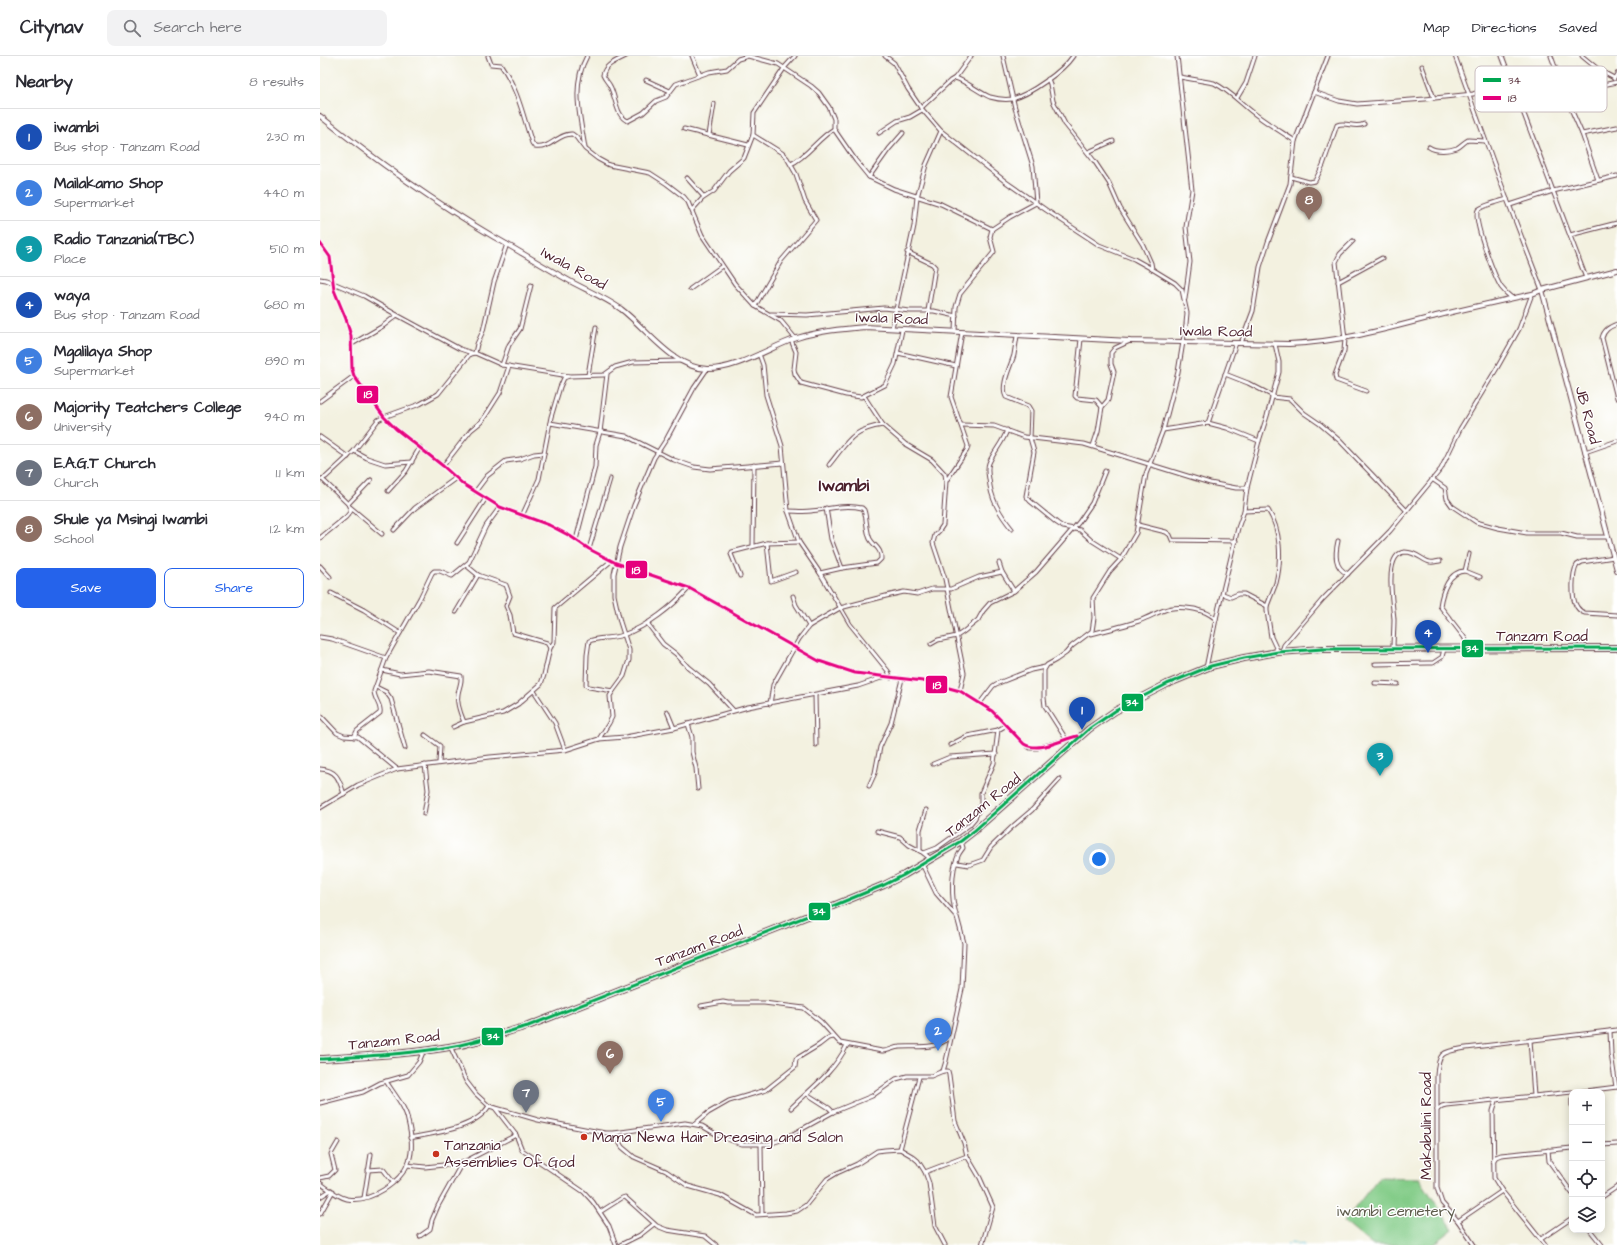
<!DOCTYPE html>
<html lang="en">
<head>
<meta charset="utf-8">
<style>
  :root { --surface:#fff; --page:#f2f2f3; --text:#2b2b33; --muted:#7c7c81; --line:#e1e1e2; --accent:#2563eb }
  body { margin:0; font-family:"Architects Daughter",sans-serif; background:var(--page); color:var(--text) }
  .controls { position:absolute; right:12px; bottom:12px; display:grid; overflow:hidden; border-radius:8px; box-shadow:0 2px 10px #0003 }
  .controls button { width:36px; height:36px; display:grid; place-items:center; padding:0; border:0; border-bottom:1px solid var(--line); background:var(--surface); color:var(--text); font:20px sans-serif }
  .you { position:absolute; left:779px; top:803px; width:14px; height:14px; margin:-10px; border:3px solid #fff; border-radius:50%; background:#1a73e8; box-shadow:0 0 0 6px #1a73e833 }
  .badge { display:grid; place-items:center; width:26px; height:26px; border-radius:50%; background:var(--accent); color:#fff; font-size:13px; font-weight:700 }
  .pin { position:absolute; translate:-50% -33px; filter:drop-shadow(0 1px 2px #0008) }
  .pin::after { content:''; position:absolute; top:21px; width:14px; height:12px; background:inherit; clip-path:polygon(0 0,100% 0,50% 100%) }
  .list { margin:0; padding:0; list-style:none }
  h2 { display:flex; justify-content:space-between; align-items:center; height:52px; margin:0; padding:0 16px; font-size:17px }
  h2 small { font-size:13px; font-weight:400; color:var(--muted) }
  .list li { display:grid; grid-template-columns:26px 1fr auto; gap:12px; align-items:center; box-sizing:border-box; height:56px; padding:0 16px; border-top:1px solid var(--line) }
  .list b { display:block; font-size:15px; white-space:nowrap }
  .list p { margin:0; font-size:13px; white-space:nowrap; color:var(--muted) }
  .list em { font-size:13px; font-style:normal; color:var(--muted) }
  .actions { display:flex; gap:8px; padding:12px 16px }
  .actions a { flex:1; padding:9px 0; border:1px solid var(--accent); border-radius:8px; text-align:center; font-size:14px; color:var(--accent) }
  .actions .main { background:var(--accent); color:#fff }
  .icon { flex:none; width:22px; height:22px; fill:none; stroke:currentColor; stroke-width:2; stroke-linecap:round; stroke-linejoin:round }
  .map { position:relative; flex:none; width:1297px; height:1189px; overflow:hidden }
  header { display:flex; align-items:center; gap:24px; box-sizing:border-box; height:56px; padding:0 20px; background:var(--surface); border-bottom:1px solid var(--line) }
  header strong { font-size:19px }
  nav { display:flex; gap:22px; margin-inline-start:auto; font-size:14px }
  .search { width:280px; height:36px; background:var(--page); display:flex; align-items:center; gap:10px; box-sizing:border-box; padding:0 14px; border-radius:8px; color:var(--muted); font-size:15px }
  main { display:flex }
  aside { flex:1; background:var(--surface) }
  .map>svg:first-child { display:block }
</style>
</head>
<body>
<header>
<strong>Citynav</strong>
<div class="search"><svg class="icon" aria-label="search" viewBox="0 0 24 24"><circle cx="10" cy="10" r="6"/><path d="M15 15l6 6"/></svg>Search here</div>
<nav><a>Map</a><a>Directions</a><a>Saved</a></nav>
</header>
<main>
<aside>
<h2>Nearby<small>8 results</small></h2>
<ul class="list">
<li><span class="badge" style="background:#1a4fb4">1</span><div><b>iwambi</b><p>Bus stop · Tanzam Road</p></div><em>230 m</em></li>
<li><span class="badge" style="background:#3f7fe0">2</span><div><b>Mailakamo Shop</b><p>Supermarket</p></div><em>440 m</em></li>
<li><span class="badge" style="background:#0f9aa8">3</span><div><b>Radio Tanzania(TBC)</b><p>Place</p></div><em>510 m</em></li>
<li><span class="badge" style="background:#1a4fb4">4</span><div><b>waya</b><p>Bus stop · Tanzam Road</p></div><em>680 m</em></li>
<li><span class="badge" style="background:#3f7fe0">5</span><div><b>Mgalilaya Shop</b><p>Supermarket</p></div><em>890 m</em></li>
<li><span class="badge" style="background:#8d6e63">6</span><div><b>Majority Teatchers College</b><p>University</p></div><em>940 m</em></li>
<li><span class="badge" style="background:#6b7280">7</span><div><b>E.A.G.T Church</b><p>Church</p></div><em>1.1 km</em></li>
<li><span class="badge" style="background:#8d6e63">8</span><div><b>Shule ya Msingi Iwambi</b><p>School</p></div><em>1.2 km</em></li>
</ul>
<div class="actions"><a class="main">Save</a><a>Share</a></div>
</aside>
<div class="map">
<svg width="1297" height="1189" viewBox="0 0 1297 1189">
  <rect width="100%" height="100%" fill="#fff"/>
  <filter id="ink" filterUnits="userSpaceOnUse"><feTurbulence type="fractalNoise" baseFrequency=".025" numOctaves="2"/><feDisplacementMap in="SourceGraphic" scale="8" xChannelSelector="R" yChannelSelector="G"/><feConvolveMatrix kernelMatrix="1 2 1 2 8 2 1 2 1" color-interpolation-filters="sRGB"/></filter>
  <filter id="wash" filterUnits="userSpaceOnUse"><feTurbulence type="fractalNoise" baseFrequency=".012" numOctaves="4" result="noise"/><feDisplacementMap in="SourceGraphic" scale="16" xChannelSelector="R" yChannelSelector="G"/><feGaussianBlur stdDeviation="0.9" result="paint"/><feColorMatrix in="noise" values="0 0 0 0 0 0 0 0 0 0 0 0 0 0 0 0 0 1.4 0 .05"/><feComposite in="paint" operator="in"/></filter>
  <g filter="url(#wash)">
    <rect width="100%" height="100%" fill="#f3f1e0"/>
    <path fill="#83cc88" stroke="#66765a" d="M1059 1121 1099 1122 1133 1173 1113 1189H1052L1024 1166Z"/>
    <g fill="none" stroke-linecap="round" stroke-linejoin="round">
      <path stroke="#5dc1db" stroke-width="1" d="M967 1189 972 1186 984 1189"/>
    </g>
  </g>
  <g filter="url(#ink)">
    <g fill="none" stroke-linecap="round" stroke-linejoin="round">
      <g stroke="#633e46" stroke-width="5">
        <g id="street">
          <path d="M168 0 171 8 181 9C198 33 203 60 212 87L215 91C229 94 239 77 252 78L256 81 265 93 278 103 289 109 330 117 347 128 364 141 368 146 382 179 415 228 435 250 461 265 475 282"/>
          <path d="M306 0C297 5 285 8 283 19 285 24 288 26 290 30 296 41 296 61 308 65L323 57 336 45 346 41 356 28 389 16 407 13 418 3 428 0 458 8 491 30 499 37 509 51 514 63V73L516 76 536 105 549 121 574 133 621 148 672 173"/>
          <path d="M372 0 380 19"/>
          <path d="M565 0 574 7 588 33 601 52 621 75 634 85 686 126 726 154 779 189 814 203 832 213 855 227 862 234 867 257 866 268 858 316 843 374 826 418 816 477 801 503 790 515 773 542 774 562 772 575 752 590 746 597 736 604 727 609 724 614V642L725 650 746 683"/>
          <path d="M857 0 872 134 866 171 870 206 865 243"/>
          <path d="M1135 0 1185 138 1222 234"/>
          <path d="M1182 0 1266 222"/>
          <path d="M1231 0 1242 30V35L1238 38"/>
          <path d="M1262 0 1279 14 1294 22"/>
          <path d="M1102 10 1114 42"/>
          <path d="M860 21 894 27C908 34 919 45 931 55 945 66 960 75 975 85"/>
          <path d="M635 22 651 0"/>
          <path d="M728 23 730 28 733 45 745 68 775 106 789 127 800 152 823 189 831 207 832 213"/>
          <path d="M1294 23 1297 18"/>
          <path d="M326 24 350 35"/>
          <path d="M994 36 1019 45 1037 48 1105 43 1153 38 1182 29 1193 28"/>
          <path d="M1244 37 1262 78 1278 124"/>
          <path d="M917 42 926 27 935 0"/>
          <path d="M601 52 630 25 635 22C644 24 660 37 670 41 677 43 685 44 692 43 709 39 743 15 753 0"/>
          <path d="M1202 52 1244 37 1297 26"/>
          <path d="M364 73 428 89"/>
          <path d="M559 77 577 65 590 61 602 54"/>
          <path d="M1262 78 1297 71"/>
          <path d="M389 79 394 48"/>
          <path d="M433 79 462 97 467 102 476 118 485 145 496 164 461 205 435 250"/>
          <path d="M1109 91C1116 96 1129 95 1137 92 1141 90 1144 86 1148 84L1165 85"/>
          <path d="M265 92C260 60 251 29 267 0"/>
          <path d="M768 96 793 85"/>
          <path d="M471 108C488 100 498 82 514 73"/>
          <path d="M549 121 569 93 583 77"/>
          <path d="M971 121 989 126 995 125 1003 109 1017 69C1026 65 1035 73 1044 68"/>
          <path d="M367 122 384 141"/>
          <path d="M1187 143C1181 145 1161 150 1158 154 1152 163 1175 221 1181 231 1184 235 1188 239 1192 242"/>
          <path d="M1190 149 1233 135 1297 120"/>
          <path d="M372 154 382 143 394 135 409 115 424 102 433 79 434 57 465 11 475 0"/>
          <path d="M1250 179 1297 167"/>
          <path d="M1033 185 1020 198 1016 206 1025 283 1024 295 1015 319 1016 324 1046 335"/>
          <path d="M0 187 10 201 14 234 26 263 31 280 32 313 34 320 64 361 76 373 123 410 143 428 180 451 229 469 250 480 269 493 296 507 369 532 499 605 535 617 603 625 640 635 672 655 704 688 710 692H717L759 680"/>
          <path d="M587 196 612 208 615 211 608 255"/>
          <path d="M0 223 6 224 44 240 77 259"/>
          <path d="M1018 226 1062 202"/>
          <path d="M370 233 402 210"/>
          <path d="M451 258 487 259 564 252 590 255H614L636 260"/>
          <path d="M1297 268C1289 271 1284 274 1282 282L1297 342"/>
          <path d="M572 272 594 170 597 141 606 109 621 75"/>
          <path d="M635 276 636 251 640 238 674 196 670 181 672 173 690 161 716 147 713 110 695 52 683 0"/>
          <path d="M697 280C696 286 695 293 694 299 691 310 680 329 686 341L708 350 711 355 710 382 714 396 706 440 710 445 737 467 743 471 760 474 771 484 801 503"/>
          <path d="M761 283 755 340 757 342 776 344 782 351"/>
          <path d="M471 284 476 296 474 313 475 318 481 327 526 339 541 341 565 329 575 308 582 274"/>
          <path d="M921 287 933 255 940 211 948 186 970 128 975 85 1008 0"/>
          <path d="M32 288 63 270 77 259 101 272 140 293 152 297"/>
          <path d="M155 297 157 288 163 275 174 226 187 188"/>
          <path d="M578 297 636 310"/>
          <path d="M439 298 443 309 446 339 462 390 468 455 479 486 500 517 530 568 568 615 571 622"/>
          <path d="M182 309 189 289 200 273 211 229"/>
          <path d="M905 318 928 327 953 340"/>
          <path d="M268 319 276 271"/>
          <path d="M544 340 563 369 585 388 612 404 625 418 626 425"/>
          <path d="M952 341 970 343 984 357 1000 368 1020 385 1086 454"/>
          <path d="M0 345 34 320"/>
          <path d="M230 367 306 380 354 404 374 411 390 413 463 407"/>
          <path d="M888 367 916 287"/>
          <path d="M641 369 674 370 704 381 764 388 890 427 916 432H927"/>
          <path d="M687 374C683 387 674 395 669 407 667 412 668 418 669 423 671 443 679 457 692 473"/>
          <path d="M843 374 888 367 907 372 939 385"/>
          <path d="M0 381 28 401"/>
          <path d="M773 390 778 375 782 351 788 344 794 316 791 308V297L795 292 810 285"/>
          <path d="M34 395 47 402 65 408 92 406"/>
          <path d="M1265 396 1297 385"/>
          <path d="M509 409C528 386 530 374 563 369"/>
          <path d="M123 410 151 374 161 366 166 359 180 337 189 310"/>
          <path d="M1112 423 1125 432 1127 443 1132 450 1156 466 1178 472 1207 477H1241L1257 481H1288"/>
          <path d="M0 424 6 421 34 395 58 364 64 361 100 348 118 338 150 298 155 297 182 309 249 320"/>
          <path d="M68 435 86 415 100 391"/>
          <path d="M155 436 167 420 186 405 200 403 214 398 224 397"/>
          <path d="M28 448 51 424"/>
          <path d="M30 451 62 478"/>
          <path d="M506 452 511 483 522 512"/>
          <path d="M468 455C476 455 483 456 491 455 508 453 525 448 542 452L544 454C547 463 546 474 550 483 554 490 562 493 561 503L557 507 522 512 500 517"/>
          <path d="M924 455 948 454C961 474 962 504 956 527 953 535 950 542 947 550V555L951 581 958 596"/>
          <path d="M202 460 219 423 231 361 240 331 244 322 249 320 284 319 295 311 313 306 361 305"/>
          <path d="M818 469 846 476 850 479 852 484 916 485"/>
          <path d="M74 474 95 452 136 422"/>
          <path d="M0 482 26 461 31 455 28 448 2 423"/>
          <path d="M256 484 275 411 276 389 280 376 287 318"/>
          <path d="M1018 485C1015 498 1014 512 1028 518"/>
          <path d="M137 487 166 442"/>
          <path d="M447 487 451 525 476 516"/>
          <path d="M433 490 434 409"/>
          <path d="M269 493 290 423"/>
          <path d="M1149 498 1145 515C1129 515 1122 536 1120 550L1144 581 1150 592"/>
          <path d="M1294 501 1262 506 1257 509C1252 517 1251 543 1257 551 1259 554 1261 556 1265 557L1297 559"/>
          <path d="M679 507 682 516 694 535"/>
          <path d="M0 510 10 521"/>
          <path d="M1145 515 1160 521"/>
          <path d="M420 520 411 498 412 496 447 487 479 486"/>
          <path d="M11 537 44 554 80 577"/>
          <path d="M903 538 911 541 918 538H924L947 550"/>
          <path d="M473 540 476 549 489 570"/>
          <path d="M136 556 158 519"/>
          <path d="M327 567 343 588 356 598 368 611 389 628 413 654"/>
          <path d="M771 578C787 574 803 570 819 565 842 556 847 548 874 553 885 556 887 556 896 563"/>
          <path d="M0 581 12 583 66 602"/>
          <path d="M611 588 618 584 637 580 643 576 658 564 663 555 670 547 694 535 716 516 759 466 772 447 785 415"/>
          <path d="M230 592 234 586 235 552 291 505"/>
          <path d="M1073 594C1073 583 1074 573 1074 563 1073 549 1063 497 1085 496 1097 496 1103 505 1110 506 1113 507 1117 505 1120 505"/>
          <path d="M962 595 964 589 1003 543 1070 475 1121 413 1140 373 1177 312 1199 273 1212 238"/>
          <path d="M1055 608 1108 607H1113L1122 601 1124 593"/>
          <path d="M886 612 896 563 918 472 924 455 927 432 939 385 947 360 959 316V306L955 288"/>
          <path d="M62 614 80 618 109 615 141 620C142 627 139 631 138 638 136 646 141 659 144 666"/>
          <path d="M1055 627 1078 628"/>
          <path d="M56 631 66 636 71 643 85 692"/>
          <path d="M214 635 235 667 245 694"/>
          <path d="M293 635 269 631 266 629 267 599 269 585C279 581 292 583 303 579 328 570 352 551 369 532"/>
          <path d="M640 635 644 617 625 523 613 487 615 479 619 475 623 469 626 425 647 394 648 390 631 341 642 276"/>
          <path d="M495 639 496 689"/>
          <path d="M660 647 673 630 676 628 711 614 725 611"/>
          <path d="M450 648 453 629 479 583 489 570 506 560 520 552 566 540 584 536 597 538 612 533H631L659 521 682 516"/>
          <path d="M347 655 354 672"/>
          <path d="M0 659 17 677 24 680 38 681 77 713"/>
          <path d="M368 668 372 681V696L376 712 378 733"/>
          <path d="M133 671 144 666 183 657 198 648 221 628 224 619 230 592 227 587 193 577 190 559 186 550 190 540 186 529 158 519 147 510"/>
          <path d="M105 679 120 690 119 707"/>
          <path d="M34 681 37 675 60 657C62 650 54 643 54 635L66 602 100 542 112 517 114 515H120L132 520 149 506 166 470 180 451"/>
          <path d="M279 683 289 667 292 661 290 640 293 635 304 620 309 604V594L300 566 294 539V518L300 491 314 449 334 402 347 382 374 332 387 313"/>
          <path d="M630 689 647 680 678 674"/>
          <path d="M613 708 630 701 676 698"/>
          <path d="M0 713C17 714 19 723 24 738"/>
          <path d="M549 730 555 717 560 691 571 667 582 623"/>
          <path d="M0 752 38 729 77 713 170 701 245 694 279 683 305 681 354 672 428 651 538 630 564 621"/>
          <path d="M104 758 108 734 105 709"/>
          <path d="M557 775 580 781 589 789 602 796 611 803"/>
          <path d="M600 795V774L606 754"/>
          <path d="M604 797 617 792 649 769 655 762 661 748V737L674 707 678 674 685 670"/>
          <path d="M637 807 649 809 663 804 671 791 692 771 712 754 740 723"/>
          <path d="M636 858C631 842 631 815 638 800 639 797 641 795 643 792L641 785"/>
          <path d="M381 950 403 946 408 947H444L484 952 501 966 520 987 562 995C568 996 573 991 580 991 599 990 614 994 631 981"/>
          <path d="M1290 975 1291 998 1296 1031"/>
          <path d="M1210 984 1214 1040"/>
          <path d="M130 990 146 1025 156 1038 169 1050 218 1064 285 1077H294L365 1067 382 1070 401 1081 422 1088H449L464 1083 513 1056 552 1040 576 1023 587 1020H611L623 1015 626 1005 642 933 644 887 637 861 616 837 602 808"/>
          <path d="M623 1015H628L629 1019 635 1065 644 1087 647 1100 660 1122 673 1151 662 1189"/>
          <path d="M1257 1036 1297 1031"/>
          <path d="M487 1038 509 1052 513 1056"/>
          <path d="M1252 1043V1049"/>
          <path d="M1176 1045 1173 1055 1174 1122 1182 1135 1225 1189"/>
          <path d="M0 1047 43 1036 60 1027 88 1019 99 1006 104 994"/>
          <path d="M175 1052 196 1079 202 1094 264 1136 273 1146 289 1170 296 1189"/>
          <path d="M471 1052C491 1033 515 1015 527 989"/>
          <path d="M1117 1054 1122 1050 1126 1049 1252 1036"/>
          <path d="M375 1068 388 1057 409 1045 446 1034 475 1011 476 1003 499 989 508 982 514 981"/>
          <path d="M294 1077 302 1091 314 1101 346 1115 368 1130 400 1139 436 1159 466 1157 477 1155 486 1149 507 1123 517 1117 537 1108 557 1095 565 1094 580 1093 592 1100 598 1105 605 1116 609 1127 615 1170 625 1189"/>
          <path d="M90 1082C114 1077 155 1073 169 1050"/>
          <path d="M441 1089 442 1158"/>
          <path d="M1282 1089 1297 1088"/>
          <path d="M580 1093 599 1021"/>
          <path d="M1228 1094 1229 1105 1252 1137"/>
          <path d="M1173 1105 1176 1101 1181 1099 1252 1092"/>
          <path d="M87 1109 105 1111 142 1107 196 1079"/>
          <path d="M48 1114 63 1113 73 1126"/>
          <path d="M605 1116 647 1100"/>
          <path d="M0 1122 9 1120 15 1114 11 1098 18 1086"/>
          <path d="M0 1127C7 1132 18 1141 27 1143 50 1147 81 1127 89 1105 93 1094 91 1077 88 1065 86 1051 73 1037 66 1025"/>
          <path d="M0 1141 11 1134"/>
          <path d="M1282 1141 1297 1131"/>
          <path d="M44 1142 51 1098"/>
          <path d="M280 1156 302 1142 305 1141 337 1170 347 1174 385 1180 396 1189"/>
          <path d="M0 1158 13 1135"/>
          <path d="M1138 1165 1182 1135"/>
          <path d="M1270 1174 1282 1189"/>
          <path d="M100 1180 110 1173 112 1164 118 1150 142 1107"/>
          <path d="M1221 1183 1252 1162"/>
          <path d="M300 1189 320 1179 334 1168"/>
          <path d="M1154 1189 1138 1165 1122 1147 1117 1132V1020C1118 995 1123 996 1146 992L1297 974"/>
        </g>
      </g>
      <g stroke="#633e46" stroke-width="6">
        <g id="secondary">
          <path d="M0 60C55 104 113 145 174 181 199 195 223 210 248 224 266 234 284 241 301 253 326 272 353 312 387 313 416 314 450 291 477 282 499 275 522 273 545 271L810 285 969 288C1020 286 1067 273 1116 260 1148 252 1180 245 1212 238L1222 234 1297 214"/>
          <path d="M1222 234 1297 514"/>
        </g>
      </g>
      <g stroke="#633e46" stroke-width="8">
        <path id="highway" d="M0 1003C47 1000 94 998 140 989 163 984 186 976 208 970L508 852 564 829 584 819 641 785 654 775 769 673 795 655 847 628 891 610 924 602 958 596 1003 593 1297 592"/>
      </g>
      <use href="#street" stroke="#fff" stroke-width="3"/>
      <use href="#secondary" stroke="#fff" stroke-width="4"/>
      <use href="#highway" stroke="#fff" stroke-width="5.5"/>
      <g stroke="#fff" stroke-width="6">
        <path id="bus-1" d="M0 1003C47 1000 94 998 140 989 163 984 186 976 208 970L508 852 564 829 584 819 641 785 654 775 769 673 795 655 847 628 891 610 924 602 958 596 1003 593 1297 592"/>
      </g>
      <g stroke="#fff" stroke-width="6">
        <path id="bus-2" d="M0 187 10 201 14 234 26 263 31 280 32 313 34 320 64 361 76 373 123 410 143 428 180 451 229 469 250 480 269 493 296 507 369 532 499 605 535 617 603 625 640 635 672 655 704 688C719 697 740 684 757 680"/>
      </g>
      <use href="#bus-1" stroke="#00a651" stroke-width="3"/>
      <use href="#bus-2" stroke="#e5007d" stroke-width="3"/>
    </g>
  </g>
  <g fill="#c8321e" stroke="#fff" stroke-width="1.5">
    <circle cx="264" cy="1081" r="4"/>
    <circle cx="116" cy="1098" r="4"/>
  </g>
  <g text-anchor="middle" stroke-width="3" stroke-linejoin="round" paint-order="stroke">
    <g font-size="15" fill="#4a1f2b" stroke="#fff">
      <text transform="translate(254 212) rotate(29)" y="5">Iwala Road</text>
      <text transform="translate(572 262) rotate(2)" y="5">Iwala Road</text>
      <text transform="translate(896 275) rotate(1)" y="5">Iwala Road</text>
      <text transform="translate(1268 359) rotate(75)" y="5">JB Road</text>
      <text x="1222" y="585">Tanzam Road</text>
      <text transform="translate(663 749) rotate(-39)" y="5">Tanzam Road</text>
      <text transform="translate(379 890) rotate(-21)" y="5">Tanzam Road</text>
      <text transform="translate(74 984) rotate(-6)" y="5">Tanzam Road</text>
      <text transform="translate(1106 1070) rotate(-90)" y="5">Makabulini Road</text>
    </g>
    <g font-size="15" fill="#4a1f2b" stroke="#fff" text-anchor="start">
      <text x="272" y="1086">Mama Newa Hair Dreasing and Salon</text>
      <text x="124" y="1094">Tanzania<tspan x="124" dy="17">Assemblies Of God</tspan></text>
    </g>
    <g font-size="15" fill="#5e5c4c" stroke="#fff">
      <text x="1076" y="1160">iwambi cemetery</text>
    </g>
    <g font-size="17" font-weight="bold" fill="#4a1f2b" stroke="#fff">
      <text x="524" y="435">Iwambi</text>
    </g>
  </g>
  <rect x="1155" y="10" width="132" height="46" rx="6" fill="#fff" stroke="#c9bcbf" stroke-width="1"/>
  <rect x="1163" y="22" width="18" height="4" fill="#00a651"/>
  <rect x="1163" y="40" width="18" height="4" fill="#e5007d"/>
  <g font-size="11" fill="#4a1f2b">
    <text x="1188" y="28">34</text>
    <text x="1188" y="46">18</text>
  </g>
  <g stroke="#fff" stroke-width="1.5">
    <rect x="36" y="329" width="23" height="19" rx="4" fill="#e5007d"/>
    <rect x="305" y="504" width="23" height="19" rx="4" fill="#e5007d"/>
    <rect x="1141" y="583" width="23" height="19" rx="4" fill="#00a651"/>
    <rect x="605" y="619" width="23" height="19" rx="4" fill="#e5007d"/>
    <rect x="801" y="637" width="23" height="19" rx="4" fill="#00a651"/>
    <rect x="488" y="846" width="23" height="19" rx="4" fill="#00a651"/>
    <rect x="161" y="971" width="23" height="19" rx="4" fill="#00a651"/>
  </g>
  <g font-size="11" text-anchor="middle" font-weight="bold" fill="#fff">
    <text x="48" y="342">18</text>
    <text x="316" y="518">18</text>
    <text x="1152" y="596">34</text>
    <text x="617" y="633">18</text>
    <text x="812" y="650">34</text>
    <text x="499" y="859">34</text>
    <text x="173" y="984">34</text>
  </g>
</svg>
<div class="controls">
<button>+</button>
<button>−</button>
<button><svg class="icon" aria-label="locate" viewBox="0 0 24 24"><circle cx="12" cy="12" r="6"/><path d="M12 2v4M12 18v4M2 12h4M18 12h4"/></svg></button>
<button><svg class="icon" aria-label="layers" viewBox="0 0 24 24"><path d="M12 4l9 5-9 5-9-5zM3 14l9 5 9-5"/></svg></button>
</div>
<div class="you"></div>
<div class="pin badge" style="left:762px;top:674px;background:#1a4fb4">1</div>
<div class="pin badge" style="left:618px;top:995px;background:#3f7fe0">2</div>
<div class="pin badge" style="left:1060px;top:720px;background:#0f9aa8">3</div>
<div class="pin badge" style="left:1108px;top:597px;background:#1a4fb4">4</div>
<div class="pin badge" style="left:341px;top:1066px;background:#3f7fe0">5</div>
<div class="pin badge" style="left:290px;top:1018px;background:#8d6e63">6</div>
<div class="pin badge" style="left:206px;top:1057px;background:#6b7280">7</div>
<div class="pin badge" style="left:989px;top:164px;background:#8d6e63">8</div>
</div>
</main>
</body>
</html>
